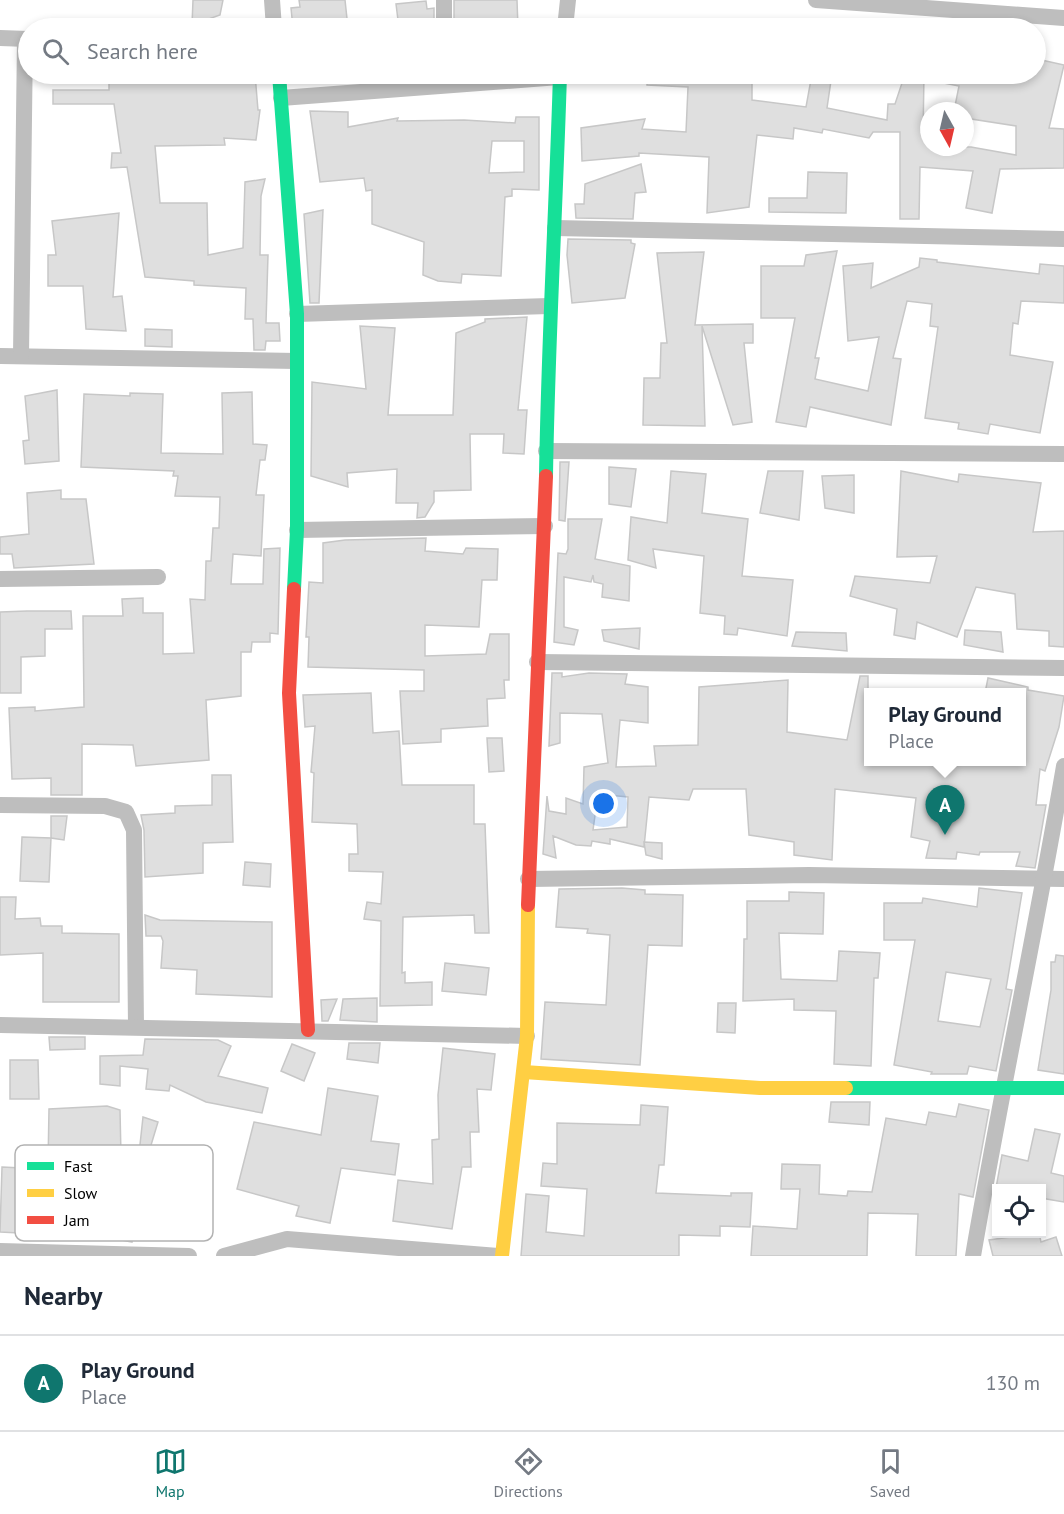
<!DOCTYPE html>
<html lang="en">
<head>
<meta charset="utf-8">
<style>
  :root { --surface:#fff; --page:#f6f6f7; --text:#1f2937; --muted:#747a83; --line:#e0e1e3; --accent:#0f766e }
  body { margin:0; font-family:"PT Sans",sans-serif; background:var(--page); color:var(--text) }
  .controls { position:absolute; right:18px; bottom:18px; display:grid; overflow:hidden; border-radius:0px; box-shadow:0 3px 9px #0003 }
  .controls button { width:54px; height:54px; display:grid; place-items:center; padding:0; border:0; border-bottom:2px solid var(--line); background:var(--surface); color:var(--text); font:30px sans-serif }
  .compass { position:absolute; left:920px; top:102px; width:54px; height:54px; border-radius:50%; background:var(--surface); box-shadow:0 3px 9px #0003; rotate:172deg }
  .you { position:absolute; left:604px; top:804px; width:21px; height:21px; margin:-15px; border:4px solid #fff; border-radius:50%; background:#1a73e8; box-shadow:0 0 0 9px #1a73e833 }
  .badge { display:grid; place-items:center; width:39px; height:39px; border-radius:50%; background:var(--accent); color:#fff; font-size:20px; font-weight:700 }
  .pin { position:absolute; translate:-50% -50px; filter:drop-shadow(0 2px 3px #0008) }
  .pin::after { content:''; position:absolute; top:32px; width:21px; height:18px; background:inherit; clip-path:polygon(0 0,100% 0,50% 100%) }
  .popup { position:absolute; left:864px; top:688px; width:162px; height:78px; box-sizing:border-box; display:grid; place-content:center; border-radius:0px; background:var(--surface); filter:drop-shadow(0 2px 4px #0005); font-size:20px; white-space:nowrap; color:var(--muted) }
  .popup b { font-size:22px; color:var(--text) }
  .popup::after { content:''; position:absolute; left:50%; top:100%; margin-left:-12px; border:12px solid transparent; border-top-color:var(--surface) }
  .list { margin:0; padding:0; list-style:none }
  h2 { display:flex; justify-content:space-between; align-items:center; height:78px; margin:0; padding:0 24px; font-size:26px }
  h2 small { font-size:20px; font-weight:400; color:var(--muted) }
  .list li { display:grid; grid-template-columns:39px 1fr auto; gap:18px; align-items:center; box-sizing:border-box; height:96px; padding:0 24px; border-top:2px solid var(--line) }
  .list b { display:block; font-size:22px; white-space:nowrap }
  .list p { margin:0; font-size:20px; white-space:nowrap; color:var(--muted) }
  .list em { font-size:20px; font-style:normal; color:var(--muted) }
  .icon { flex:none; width:33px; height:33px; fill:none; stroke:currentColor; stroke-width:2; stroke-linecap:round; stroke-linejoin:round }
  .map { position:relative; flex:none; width:1064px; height:1256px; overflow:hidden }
  .search { position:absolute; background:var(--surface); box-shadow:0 3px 9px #0003; left:18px; right:18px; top:18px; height:66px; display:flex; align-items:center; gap:15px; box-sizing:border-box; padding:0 21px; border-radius:33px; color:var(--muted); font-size:22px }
  .sheet { height:174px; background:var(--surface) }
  nav { display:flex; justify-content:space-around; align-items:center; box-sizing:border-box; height:84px; border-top:2px solid var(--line); background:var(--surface); font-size:16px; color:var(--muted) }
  nav a { display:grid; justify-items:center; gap:3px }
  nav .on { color:var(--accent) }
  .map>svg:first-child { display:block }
</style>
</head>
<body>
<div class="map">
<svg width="1064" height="1256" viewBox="0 0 1064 1256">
  <rect width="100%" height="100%" fill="#fff"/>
  <g fill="#dfdfdf" stroke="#c7c7c7" stroke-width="1.5" fill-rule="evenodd">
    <path d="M193 0H223L220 15 192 25Z"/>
    <path d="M299 0H345L348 28H293L291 8 300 7Z"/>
    <path d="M454 0H517L518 28H454Z"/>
    <path d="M426 1 427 9 434 8V28H399L396 4Z"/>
    <path d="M1037 59 1064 65 1049 128 1064 129V168L1000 169 992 213 966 208 973 171 920 167 919 219H900V132H873L869 138 823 129 822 133 794 128 793 139 757 135 749 207 707 213 709 157 639 153V156L582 161 581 128 645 119 642 129 686 132 688 87 647 85V74H752V100L806 107 812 74H832L827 108 887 120 888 104H895L905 74H924L923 136H929V147H971L1016 155V126L965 118V111H954L959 86 928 80 929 74H1035Z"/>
    <path d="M109 74H255L258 110H260L256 140 224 138 225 145 155 146 160 203H207L208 255 243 248 245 182 265 179 261 196 260 255H268L266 323H279L280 341H266L265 350H254L253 319H245L246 288 194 285V281L145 277 127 167 111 168 112 153H121L114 104H53V90H109Z"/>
    <path d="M310 111 348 112V127L398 118 397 121 464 120 515 123 516 117H539V190L512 189V196L505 197 501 276 462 274 461 283 438 281 423 275 424 242 372 224V190L366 191 364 178 320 182ZM492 141H524V172L489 173Z"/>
    <path d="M641 164 646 192 635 193 633 219 576 218 575 204H584L585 184Z"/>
    <path d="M808 172 847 173 846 213 769 212V198H807Z"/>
    <path d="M323 210 319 303H310L304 214Z"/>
    <path d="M119 213 113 297 122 296 126 331 86 329 83 286H48V255H56L52 221Z"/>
    <path d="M568 239 631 240V243L635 244 625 298 572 303 567 255Z"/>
    <path d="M837 251 815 358H819L815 379 868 391 879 337 848 341 843 266 873 263 871 288 919 267 920 258 937 260V262L1039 274 1040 264 1064 266V303L1021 301 1018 324 1013 323 1010 355 1053 362 1040 433 990 424 988 434 958 429 959 423 925 418 938 327 930 326 932 304 907 301 893 358 901 359 891 425 810 407 806 427 776 422 795 318H761V266H804L806 255Z"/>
    <path d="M704 252 695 325 753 324V343H744L752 422 733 425 702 326 705 426 643 425 644 378H660L661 343H667L657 253Z"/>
    <path d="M527 317 518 410H527L524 454 503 453 504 434H470L471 490 434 491V502L425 517 417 518 418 503H396L397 469 347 473 348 487 311 476 312 382 366 389 360 326 395 328 388 415H453L456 333 485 322V319Z"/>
    <path d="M145 329 172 330V347L145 346Z"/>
    <path d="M57 390 59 461 25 464 23 441 29 440 25 396Z"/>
    <path d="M252 392 253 444 267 445 265 460H260L256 495H264L261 556 233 554 231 584H263L264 549 280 548 278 634 270 633V642H252L251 652H241V696L206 700 209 760 136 766 133 745 82 744V795H51V778L12 779 9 708 35 707V711L84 707 83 616H123L122 599 143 598V613H163V654L194 653 190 599 205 600 206 561H211L213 528H219L220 497 175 496 178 476H173L174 471 81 467 84 394 130 396V393L163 394 161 453 223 454 222 393Z"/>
    <path d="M560 462H569L565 521 559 520Z"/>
    <path d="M609 467 636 469 631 507 609 504Z"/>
    <path d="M671 471 706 474 702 513 748 519 742 576 793 580 787 636 738 628 737 635 724 634 725 616 700 613 704 556 653 549 656 568 628 560 631 517 667 523Z"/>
    <path d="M768 471H803L799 520 760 513Z"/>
    <path d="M901 471 958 482 959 474 1041 483 1033 532 1064 531V647L1049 646V631L1017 629 1015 594 976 587 957 637 917 622 915 639 894 635 897 609 850 596 855 576 930 583 937 556 897 557Z"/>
    <path d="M854 475V513L825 508 822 476Z"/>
    <path d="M61 490V499H86L94 564 14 568 12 554H0V537L29 534 27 493Z"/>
    <path d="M568 519H602L595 559 630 566 629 601 602 597 603 584 594 582 593 575 591 582 564 577V627L578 630 574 645 554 642 558 553 566 554 568 549Z"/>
    <path d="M426 538 425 551 463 554 466 548 498 549 497 580H482L479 627 425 625V656L486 654 490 634H509V680H504L505 698 487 699 488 726 441 729V742L403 744 400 691H424V670L308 667 309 637H306L309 582 323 583V543L345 540Z"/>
    <path d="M27 611H71L72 629H45V656L21 657V693H0V612Z"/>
    <path d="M640 628 639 649 604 641 602 630Z"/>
    <path d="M965 630 1001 632 1003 652 964 645Z"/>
    <path d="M796 632 846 633 847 651 792 646Z"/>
    <path d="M552 673H562V677L589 673 627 674 625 684 648 687V723L620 720 616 767 656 766 654 746 698 745 699 687 788 680 787 732 847 740 860 676H868V762H1022V693H985L988 678 1028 687V690L1064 696 1059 727 1045 771 1040 769 1036 805H1046L1035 868 1016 866 1020 852H980L979 855 957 852 956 859 926 858 930 841 911 837 916 798 835 789 832 860 794 855V842L749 835 746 789H693L689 800 649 797 644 847 610 839V844L592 841 591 846 576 845 553 836 556 858 543 854 547 796 549 811 566 814V798L583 804 584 767 608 763 602 714 560 713V743L549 746ZM598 794 628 797 627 827 593 830Z"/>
    <path d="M371 693 373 733 399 731 402 785H474V824H485L489 933H475L474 915 403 917 402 973 405 972V983L432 982V1005L380 1006 381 921 364 919 367 902 381 904 383 872 349 871V854H358L357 824 312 822 314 773 311 772 315 726 305 727 303 695Z"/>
    <path d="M487 738H502L504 771 489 772Z"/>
    <path d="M212 775H231L233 842 203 843V873L145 877 144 830 141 815 175 813V806L212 805Z"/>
    <path d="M51 816H67L64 840 51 838Z"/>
    <path d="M22 837 51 838 49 882 20 881Z"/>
    <path d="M644 842 662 843V859L646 855Z"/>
    <path d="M245 862 271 864 270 887 243 885Z"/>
    <path d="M622 888 645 890V894L683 895 682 946 648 945 640 1065 541 1059 545 1002 606 1005 610 935 587 933 588 929 556 927 559 889Z"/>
    <path d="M979 888 1022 893 1006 989 1012 990 996 1071 969 1066 967 1074H931L932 1072 894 1065 915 940H884V903H922L923 898 977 907ZM946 972 991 979 980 1027 938 1021Z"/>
    <path d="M789 892 824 893 823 934 779 933 781 979 837 981 839 951 880 953 878 978H874L871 1066 834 1064 836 1011 794 1010V999L743 1001 744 939H747V901H789Z"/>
    <path d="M0 897H16L15 919 40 918 41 926H62V933L119 934V1002H43V953L0 955Z"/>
    <path d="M145 915 160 920 272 922V997L196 994 197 970 161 968 163 941 161 936H146Z"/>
    <path d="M1056 955 1064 956V1074L1038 1070 1051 990V962H1055Z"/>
    <path d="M445 963 489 968 486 995 442 991Z"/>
    <path d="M377 998V1022L340 1020 343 999Z"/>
    <path d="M337 999 328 1021H322L321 1000Z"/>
    <path d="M718 1003H736L735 1033 717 1032Z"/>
    <path d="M49 1037H85V1049L50 1050Z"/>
    <path d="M145 1039 218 1040 231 1046 218 1076 268 1088 262 1113 206 1102 170 1085 169 1091 146 1089 148 1069 120 1066V1086L100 1084V1056L143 1055Z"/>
    <path d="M349 1043H380L378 1063 347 1059Z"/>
    <path d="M292 1044 315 1053 304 1081 281 1071Z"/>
    <path d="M443 1048 495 1054 491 1090 477 1089 479 1132H470L471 1167H462L452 1229 393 1221 398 1180 433 1184 432 1140 439 1139 438 1095Z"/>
    <path d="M10 1060H38L39 1099H10Z"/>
    <path d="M328 1088 378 1096 371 1141 399 1144 395 1175 341 1168 330 1223 296 1216 299 1206 237 1189 254 1122 321 1135Z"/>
    <path d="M831 1102H870L869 1125 829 1122Z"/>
    <path d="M959 1104 989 1110 973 1197 959 1194 956 1256H916L918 1214 868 1213 867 1256H751L753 1226 797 1229 800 1189H781L782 1164 820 1165 819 1194 847 1196 848 1191 872 1192 886 1118 926 1125 929 1112 956 1117Z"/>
    <path d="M641 1105 668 1107 664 1165H659L656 1193 731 1196V1193H752L750 1227 720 1226V1236L679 1235V1256H521L526 1194 549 1196 546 1232 584 1236 587 1189 541 1186 543 1163 557 1164V1123L640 1125Z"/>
    <path d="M107 1106 120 1110 121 1156 116 1184 90 1179 93 1165 48 1164 49 1109Z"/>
    <path d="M143 1117 158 1122 145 1165 138 1163Z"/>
    <path d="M1035 1129 1060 1134 1051 1173 1064 1176V1202L1041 1198V1188H996L1002 1155 1028 1161Z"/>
    <path d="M2 1167 42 1169 38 1234 0 1232Z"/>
    <path d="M116 1191 141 1196 132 1242 106 1237Z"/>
    <path d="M1039 1233 1041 1242 1056 1237 1062 1256H993L989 1240Z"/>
  </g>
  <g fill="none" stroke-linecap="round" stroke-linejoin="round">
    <g stroke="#bebebe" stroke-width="16">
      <path d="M272 0 274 28"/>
      <path d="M816 0 1064 18"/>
      <path d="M444 28V0"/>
      <path d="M565 28 568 0"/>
      <path d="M0 38 28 39"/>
      <path d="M281 98 559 77"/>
      <path d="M555 228 1064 239"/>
      <path d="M297 314 549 306"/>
      <path d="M0 356 296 361"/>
      <path d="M21 356 25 39"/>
      <path d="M546 451 1064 454"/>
      <path d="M297 530 545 526"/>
      <path d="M0 579 158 577"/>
      <path d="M537 662 1064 668"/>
      <path d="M0 805 105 806 126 812 134 830 136 1027"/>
      <path d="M528 879 809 875 1064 879"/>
      <path d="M0 1025 527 1036"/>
      <path d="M0 1251 189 1256"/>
      <path d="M224 1256 287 1239 498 1256"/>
      <path d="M973 1256C1001 1092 1036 930 1064 766"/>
    </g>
    <g stroke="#16e098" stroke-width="14">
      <path d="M279 74 297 314V530L294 589"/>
      <path d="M546 476C548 342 556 208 560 74"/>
      <path d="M846 1088H1064"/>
    </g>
    <g stroke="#ffcf43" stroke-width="14">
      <path d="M524 1072 760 1088H846"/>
      <path d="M502 1256 527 1036 528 905"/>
    </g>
    <g stroke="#f24e42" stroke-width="14">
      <path d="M294 589 289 693 308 1030"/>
      <path d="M528 905 546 476"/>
    </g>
  </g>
  <rect x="15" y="1145" width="198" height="96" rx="9" fill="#fff" stroke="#b2b2b2" stroke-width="1.5"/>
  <rect x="27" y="1162" width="27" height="8" fill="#16e098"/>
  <rect x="27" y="1189" width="27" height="8" fill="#ffcf43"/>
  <rect x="27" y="1216" width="27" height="8" fill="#f24e42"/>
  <g font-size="16" fill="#000">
    <text x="64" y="1172">Fast</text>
    <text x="64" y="1199">Slow</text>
    <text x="64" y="1226">Jam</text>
  </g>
</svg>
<div class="controls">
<button><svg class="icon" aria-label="locate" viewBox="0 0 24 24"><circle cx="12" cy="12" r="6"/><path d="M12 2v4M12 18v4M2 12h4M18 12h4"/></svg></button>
</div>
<svg class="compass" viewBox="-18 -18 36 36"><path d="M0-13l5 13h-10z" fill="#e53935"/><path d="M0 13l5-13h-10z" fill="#747a83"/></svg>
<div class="you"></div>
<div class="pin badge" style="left:945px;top:835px">A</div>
<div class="popup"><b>Play Ground</b>Place</div>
<div class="search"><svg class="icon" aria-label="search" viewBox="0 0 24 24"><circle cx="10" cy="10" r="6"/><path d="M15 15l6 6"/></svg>Search here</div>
</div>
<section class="sheet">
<h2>Nearby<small></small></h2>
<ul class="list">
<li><span class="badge">A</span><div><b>Play Ground</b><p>Place</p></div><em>130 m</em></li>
</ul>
</section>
<nav>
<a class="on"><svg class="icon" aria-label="map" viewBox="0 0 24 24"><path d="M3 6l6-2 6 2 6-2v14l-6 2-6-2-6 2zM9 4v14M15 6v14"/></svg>Map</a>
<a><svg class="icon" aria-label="directions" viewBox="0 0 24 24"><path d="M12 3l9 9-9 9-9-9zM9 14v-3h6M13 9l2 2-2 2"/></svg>Directions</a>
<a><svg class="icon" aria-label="saved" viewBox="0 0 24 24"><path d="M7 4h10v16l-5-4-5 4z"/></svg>Saved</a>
</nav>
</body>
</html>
